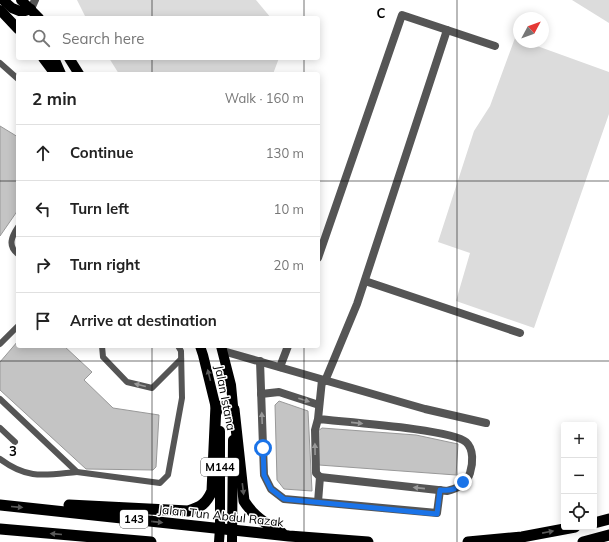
<!DOCTYPE html>
<html lang="en">
<head>
<meta charset="utf-8">
<style>
  :root { --surface:#fff; --page:#f2f2f2; --text:#222; --muted:#767676; --line:#e0e0e0 }
  body { margin:0; font-family:Mulish,sans-serif; background:var(--page); color:var(--text) }
  .controls { position:absolute; right:12px; bottom:12px; display:grid; overflow:hidden; border-radius:4px; box-shadow:0 2px 10px #0003 }
  .controls button { width:36px; height:36px; display:grid; place-items:center; padding:0; border:0; border-bottom:1px solid var(--line); background:var(--surface); color:var(--text); font:20px sans-serif }
  .compass { position:absolute; left:513px; top:12px; width:36px; height:36px; border-radius:50%; background:var(--surface); box-shadow:0 2px 10px #0003; rotate:49deg }
  .stop { position:absolute; width:12px; height:12px; margin:-9px; border:3px solid #1a73e8; border-radius:50%; background:#fff }
  .stop.end { background:#1a73e8; border-color:#fff; box-shadow:0 1px 4px #0008 }
  .list { margin:0; padding:0; list-style:none }
  h2 { display:flex; justify-content:space-between; align-items:center; height:52px; margin:0; padding:0 16px; font-size:17px }
  h2 small { font-size:13px; font-weight:400; color:var(--muted) }
  .list li { display:grid; grid-template-columns:26px 1fr auto; gap:12px; align-items:center; box-sizing:border-box; height:56px; padding:0 16px; border-top:1px solid var(--line) }
  .list b { display:block; font-size:15px; white-space:nowrap }
  .list em { font-size:13px; font-style:normal; color:var(--muted) }
  .icon { flex:none; width:22px; height:22px; fill:none; stroke:currentColor; stroke-width:2; stroke-linecap:round; stroke-linejoin:round }
  .map { position:relative; flex:none; width:609px; height:542px; overflow:hidden }
  .search { position:absolute; background:var(--surface); box-shadow:0 2px 10px #0003; left:16px; top:16px; width:304px; height:44px; display:flex; align-items:center; gap:10px; box-sizing:border-box; padding:0 14px; border-radius:4px; color:var(--muted); font-size:15px }
  .panel { position:absolute; background:var(--surface); box-shadow:0 2px 10px #0003; left:16px; top:72px; width:304px; height:276px; border-radius:4px }
  .map>svg:first-child { display:block }
</style>
</head>
<body>
<div class="map">
<svg width="609" height="542" viewBox="0 0 609 542">
  <rect width="100%" height="100%" fill="#fff"/>
  <g fill="#dcdcdc">
    <path d="M77 0H256L271 18H86Z"/>
    <path d="M572 0H609V23Z"/>
    <path d="M515 38 519 40V42H526L609 72V114L534 328 456 301 470 253 438 242 474 131 490 106Z"/>
    <path d="M109 58H279L273 74H119Z"/>
  </g>
  <g fill="#c4c4c4" stroke="#999">
    <path d="M0 126 18 137V210L0 236Z"/>
    <path d="M18 341V346H64L92 372 84 380 113 408 159 415 156 467 153 470 86 469 0 390V362Z"/>
    <path d="M279 401 308 411 312 491 284 489 277 480 275 405Z"/>
    <path d="M322 428 416 435 458 444 456 475 319 465 318 431Z"/>
  </g>
  <g fill="none" stroke-linecap="round" stroke-linejoin="round">
    <g stroke="#555" stroke-width="6">
      <path d="M0 63 18 79"/>
      <path d="M18 227C12 236 7 246 18 254"/>
      <path d="M0 344 18 326"/>
      <path d="M102 346 103 357 127 382 152 388 181 359"/>
      <path d="M0 399 77 472 160 483 168 475 182 398 181 351 178 346"/>
      <path d="M0 428 15 442"/>
      <path d="M0 459C28 480 45 475 77 472"/>
    </g>
    <g stroke="#555" stroke-width="8">
      <path d="M31 9 35 0"/>
      <path d="M318 258 402 15 495 46"/>
      <path d="M365 281 520 333"/>
      <path d="M223 351 425 409 486 423"/>
      <path d="M260 361 264 475 271 489 284 499 437 513 440 490"/>
      <path d="M280 367 288 346"/>
      <path d="M325 381 357 304 447 30"/>
      <path d="M261 394 279 392 319 405"/>
      <path d="M318 419C343 422 451 429 466 442 474 449 473 464 470 473 467 483 457 489 447 491L320 477 316 473 315 430 318 419 322 380"/>
      <path d="M318 502 320 477"/>
    </g>
    <g stroke="#000" stroke-width="10">
      <path d="M3 0 12 8 22 12 31 9"/>
      <path d="M21 0 39 18"/>
      <path d="M0 10 18 29"/>
      <path d="M43 58 55 74"/>
      <path d="M54 58 61 74"/>
      <path d="M69 58 79 74"/>
      <path d="M200 346 203 355 217 412"/>
      <path d="M221 346 231 385 234 416"/>
      <path d="M219 542 220 528V431"/>
      <path d="M232 542 233 440"/>
    </g>
    <g stroke="#000" stroke-width="11">
      <path d="M234 409 244 501C255 518 265 523 282 533"/>
      <path d="M0 505 289 536 368 542"/>
      <path d="M69 505 188 511C201 507 206 504 212 491L216 405"/>
      <path d="M594 523 609 519"/>
      <path d="M0 529 151 542"/>
      <path d="M468 542 522 537 575 527"/>
      <path d="M583 542 609 535"/>
    </g>
  </g>
  <defs><path id="oneway-solid" d="M-6-.8H1V-3.2L6.5 0L1 3.2V.8H-6Z"/></defs>
  <g fill="#595959">
    <use href="#oneway-solid" transform="translate(209 375) rotate(-104)"/>
    <use href="#oneway-solid" transform="translate(243 489) rotate(83)"/>
    <use href="#oneway-solid" transform="translate(17 507) rotate(5)"/>
    <use href="#oneway-solid" transform="translate(157 522) rotate(6)"/>
    <use href="#oneway-solid" transform="translate(548 532) rotate(-11)"/>
    <use href="#oneway-solid" transform="translate(56 534) rotate(-175)"/>
  </g>
  <g fill="#999">
    <use href="#oneway-solid" transform="translate(140 385) rotate(-166)"/>
    <use href="#oneway-solid" transform="translate(304 400) rotate(18)"/>
    <use href="#oneway-solid" transform="translate(262 418) rotate(-92)"/>
    <use href="#oneway-solid" transform="translate(357 423) rotate(6)"/>
    <use href="#oneway-solid" transform="translate(315 449) rotate(-91)"/>
    <use href="#oneway-solid" transform="translate(419 488) rotate(-174)"/>
  </g>
  <g fill="none" stroke-linecap="round" stroke-linejoin="round">
    <path stroke="#1a73e8" stroke-width="5" d="M263 448 264 475 271 489 284 499 437 514 440 490C450 491 456 490 463 482"/>
  </g>
  <path fill="none" stroke="#000" stroke-width="1" stroke-opacity="0.55" d="M152 0V18M304 0V18M457 0V542M152 58V74M304 58V74M0 181H18M318 181H609M152 346V542M304 346V542M0 361H609"/>
  <g text-anchor="middle" stroke-width="3" stroke-linejoin="round" paint-order="stroke">
    <g fill="#fff" stroke="#4c4c4c" stroke-width="1">
      <rect x="201" y="458" width="38" height="18" rx="3"/>
      <rect x="120" y="510" width="28" height="18" rx="3"/>
    </g>
    <g font-size="11" font-weight="bold" fill="#000">
      <text x="220" y="471">M144</text>
      <text x="134" y="523">143</text>
    </g>
    <g font-size="12" fill="#000" stroke="#fff">
      <text transform="translate(225 398) rotate(79)" y="4">Jalan Istana</text>
      <text transform="translate(221 516) rotate(6)" y="4">Jalan Tun Abdul Razak</text>
    </g>
  </g>
  <g font-size="13" text-anchor="middle" font-weight="bold" fill="#000" stroke="#fff" stroke-width="3" stroke-linejoin="round" paint-order="stroke">
    <text x="381" y="18">C</text>
    <text x="13" y="456">3</text>
  </g>
</svg>
<div class="controls">
<button>+</button>
<button>−</button>
<button><svg class="icon" aria-label="locate" viewBox="0 0 24 24"><circle cx="12" cy="12" r="6"/><path d="M12 2v4M12 18v4M2 12h4M18 12h4"/></svg></button>
</div>
<svg class="compass" viewBox="-18 -18 36 36"><path d="M0-13l5 13h-10z" fill="#e53935"/><path d="M0 13l5-13h-10z" fill="#767676"/></svg>
<div class="stop" style="left:263px;top:448px"></div>
<div class="stop end" style="left:463px;top:482px"></div>
<div class="search"><svg class="icon" aria-label="search" viewBox="0 0 24 24"><circle cx="10" cy="10" r="6"/><path d="M15 15l6 6"/></svg>Search here</div>
<section class="panel">
<h2>2 min<small>Walk · 160 m</small></h2>
<ul class="list">
<li><svg class="icon" aria-label="ahead" viewBox="0 0 24 24"><path d="M12 20V5M6 11l6-6 6 6"/></svg><div><b>Continue</b></div><em>130 m</em></li>
<li><svg class="icon" aria-label="left" viewBox="0 0 24 24"><path d="M17 20v-9H6M10 6l-5 5 5 5"/></svg><div><b>Turn left</b></div><em>10 m</em></li>
<li><svg class="icon" aria-label="right" viewBox="0 0 24 24"><path d="M7 20v-9h11M14 6l5 5-5 5"/></svg><div><b>Turn right</b></div><em>20 m</em></li>
<li><svg class="icon" aria-label="arrive" viewBox="0 0 24 24"><path d="M6 21V4h12l-3 4 3 4H6"/></svg><div><b>Arrive at destination</b></div></li>
</ul>
</section>
</div>
</body>
</html>
